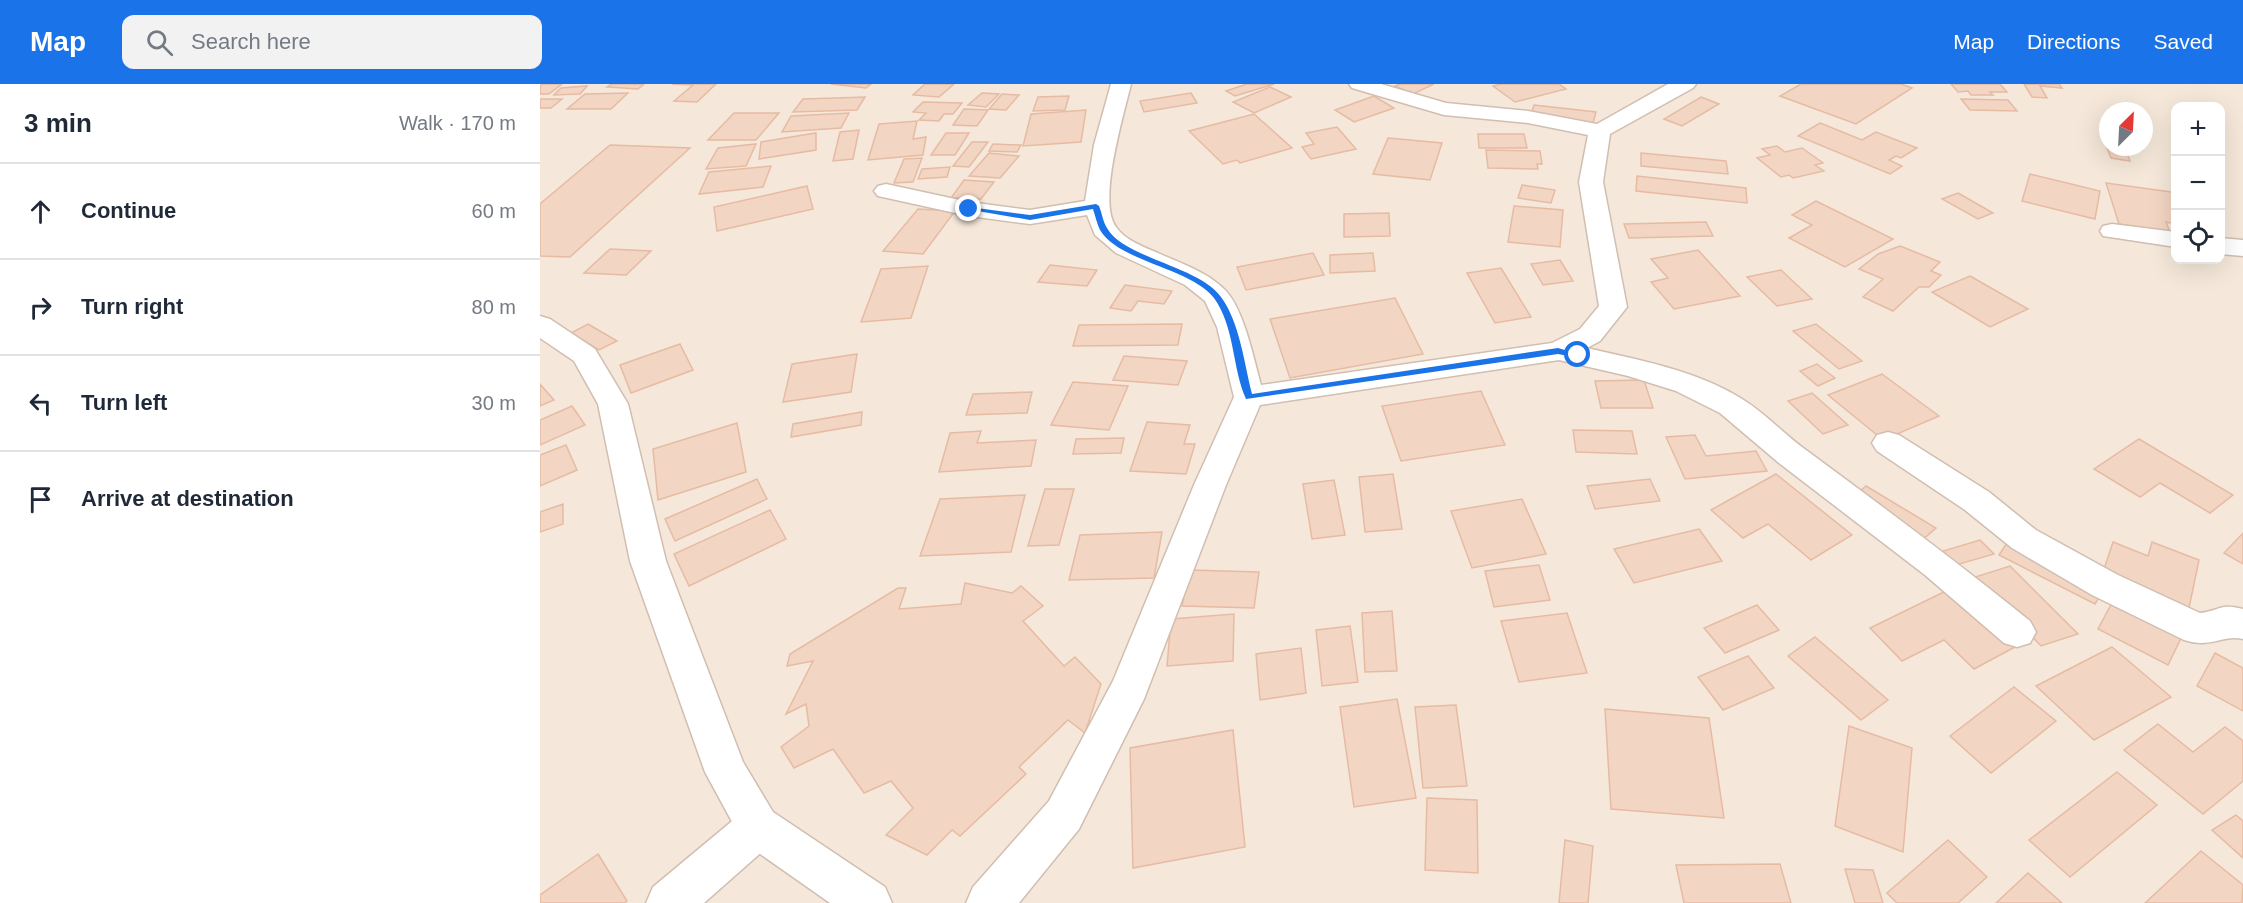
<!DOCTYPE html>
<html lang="en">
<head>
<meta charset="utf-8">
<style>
  :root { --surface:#fff; --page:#f2f2f3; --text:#1f2937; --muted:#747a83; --line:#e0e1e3; --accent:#1a73e8 }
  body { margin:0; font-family:Arial,sans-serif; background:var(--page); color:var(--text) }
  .controls { position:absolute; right:18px; top:18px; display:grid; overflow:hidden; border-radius:12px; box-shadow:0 6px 24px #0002 }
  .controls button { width:54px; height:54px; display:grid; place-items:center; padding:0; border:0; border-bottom:2px solid var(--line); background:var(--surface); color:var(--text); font:30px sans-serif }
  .compass { position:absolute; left:1559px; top:18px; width:54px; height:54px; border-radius:50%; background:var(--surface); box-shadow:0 6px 24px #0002; rotate:24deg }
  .stop { position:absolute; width:18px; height:18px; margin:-14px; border:4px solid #1a73e8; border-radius:50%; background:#fff }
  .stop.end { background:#1a73e8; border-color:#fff; box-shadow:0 2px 6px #0008 }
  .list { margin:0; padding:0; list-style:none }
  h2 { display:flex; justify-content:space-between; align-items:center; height:78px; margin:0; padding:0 24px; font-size:26px }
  h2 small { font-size:20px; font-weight:400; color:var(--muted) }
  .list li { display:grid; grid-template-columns:39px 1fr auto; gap:18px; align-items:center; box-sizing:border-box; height:96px; padding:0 24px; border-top:2px solid var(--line) }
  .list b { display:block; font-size:22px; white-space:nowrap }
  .list em { font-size:20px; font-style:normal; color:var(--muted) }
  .icon { flex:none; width:33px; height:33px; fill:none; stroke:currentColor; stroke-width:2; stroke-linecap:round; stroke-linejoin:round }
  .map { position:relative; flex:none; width:1703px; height:819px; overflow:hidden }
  header { display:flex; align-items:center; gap:36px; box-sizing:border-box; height:84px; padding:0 30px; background:var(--accent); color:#fff }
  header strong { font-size:28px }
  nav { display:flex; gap:33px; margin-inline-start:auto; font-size:21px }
  .search { width:420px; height:54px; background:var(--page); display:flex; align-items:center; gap:15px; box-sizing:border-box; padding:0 21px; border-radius:12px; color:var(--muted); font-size:22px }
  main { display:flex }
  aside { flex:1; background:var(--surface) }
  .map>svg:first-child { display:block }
</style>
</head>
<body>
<header>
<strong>Map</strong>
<div class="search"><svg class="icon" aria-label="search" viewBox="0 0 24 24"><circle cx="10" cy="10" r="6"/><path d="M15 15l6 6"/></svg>Search here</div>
<nav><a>Map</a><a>Directions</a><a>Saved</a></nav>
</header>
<main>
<aside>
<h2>3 min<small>Walk · 170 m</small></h2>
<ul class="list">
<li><svg class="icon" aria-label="ahead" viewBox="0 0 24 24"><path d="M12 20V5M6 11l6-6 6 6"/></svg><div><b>Continue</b></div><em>60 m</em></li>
<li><svg class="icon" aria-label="right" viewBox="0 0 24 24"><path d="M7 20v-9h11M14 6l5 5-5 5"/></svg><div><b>Turn right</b></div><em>80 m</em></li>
<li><svg class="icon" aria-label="left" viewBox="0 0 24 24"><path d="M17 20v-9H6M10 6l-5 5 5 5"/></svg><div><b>Turn left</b></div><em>30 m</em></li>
<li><svg class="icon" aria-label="arrive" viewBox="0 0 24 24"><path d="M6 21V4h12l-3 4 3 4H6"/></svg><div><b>Arrive at destination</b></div></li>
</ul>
</aside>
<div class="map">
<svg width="1703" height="819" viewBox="0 0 1703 819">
  <rect width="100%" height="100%" fill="#fdf6ec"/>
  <path fill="#f5e8da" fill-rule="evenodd" d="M0 0H1703V819H0ZM1636 22H1680V176H1636ZM1568 27H1604V63H1568Z"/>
  <g fill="#f3d5c3" stroke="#e6bba3" stroke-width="1.5">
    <path d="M2 0H22L9 10H0V2Z"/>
    <path d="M72 0H104L98 5 67 3Z"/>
    <path d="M132 0H176L157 18 134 17 153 1Z"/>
    <path d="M291 0H331L326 4Z"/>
    <path d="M385 0H414L399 13 373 11Z"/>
    <path d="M707 0H734L695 12 686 7Z"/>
    <path d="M860 0H894L873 10 855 2Z"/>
    <path d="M961 0H1019L1026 5 975 18 953 2Z"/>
    <path d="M1261 0H1361L1372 4 1316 40 1240 12Z"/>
    <path d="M1411 0H1460L1467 8H1450L1453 11H1431L1428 7 1418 8Z"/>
    <path d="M1484 0H1519L1522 4 1500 2 1507 14 1492 13Z"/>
    <path d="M47 2 40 10 14 11 21 4Z"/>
    <path d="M730 3 751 13 714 29 693 18Z"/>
    <path d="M88 9 71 25H27L45 10Z"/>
    <path d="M442 9 459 10 446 23 428 21Z"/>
    <path d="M651 9 657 19 604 28 600 17Z"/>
    <path d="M462 10 479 11 466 26 449 25Z"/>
    <path d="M529 12 525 26 493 27 498 13Z"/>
    <path d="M834 12 854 24 814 38 795 26Z"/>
    <path d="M325 13 317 26 253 28 263 15Z"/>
    <path d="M1161 13 1179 20 1142 42 1124 35Z"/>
    <path d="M0 15H22L11 24H0Z"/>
    <path d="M1421 15 1468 16 1477 27 1430 26Z"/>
    <path d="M383 18 422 19 413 30H404L399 37 379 36 386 29 373 28Z"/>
    <path d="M994 21 1056 28 1053 39 990 32Z"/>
    <path d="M424 25 448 26 437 42 413 41Z"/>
    <path d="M546 26 541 58 483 62 491 30Z"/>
    <path d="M194 29H239L216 56H168Z"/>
    <path d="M309 29 301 44 242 48 251 32Z"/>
    <path d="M714 30 752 64 700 79 697 76 683 80 649 47Z"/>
    <path d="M377 37 373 55 386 53 383 71 328 76 339 40Z"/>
    <path d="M1280 39 1322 56 1336 48 1377 64 1361 74 1356 72 1349 76 1362 82 1350 90 1258 52Z"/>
    <path d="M797 43 816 65 771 75 762 63 774 60 766 49Z"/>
    <path d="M319 46 313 75 293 77 300 48Z"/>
    <path d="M276 49V66L219 75 221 58Z"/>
    <path d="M406 49H429L415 71H391Z"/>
    <path d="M938 50H984L987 64H939Z"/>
    <path d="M848 54 902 59 890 96 833 90Z"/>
    <path d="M432 58H448L429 83 413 82Z"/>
    <path d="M216 60 206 82 166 85 178 64Z"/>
    <path d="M453 60 481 61 477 68 449 67Z"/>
    <path d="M70 61 150 64 30 173 0 172V120Z"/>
    <path d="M1237 62 1245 68 1262 64 1283 79 1275 81 1284 87 1253 94 1249 91 1241 93 1217 74 1230 71 1222 65Z"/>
    <path d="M1567 64 1586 67 1590 77 1571 74Z"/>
    <path d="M946 66 1000 67 1002 80H997L998 85 948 84Z"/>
    <path d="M449 69 479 72 460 94 429 92Z"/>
    <path d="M1101 69 1186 77 1188 90 1101 82Z"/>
    <path d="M382 74 373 98 354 99 364 75Z"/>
    <path d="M231 82 223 103 159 110 169 88Z"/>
    <path d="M410 83 407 93 378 95 382 85Z"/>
    <path d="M1490 90 1560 107 1555 135 1482 117Z"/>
    <path d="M1097 92 1206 104 1207 119 1096 107Z"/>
    <path d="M424 96 454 98 441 115 411 114Z"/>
    <path d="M1566 99 1631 108 1636 119V128H1632L1636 140 1626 138 1630 148 1579 140Z"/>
    <path d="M982 101 1015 106 1011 119 978 114Z"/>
    <path d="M267 102 273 125 177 147 174 123Z"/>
    <path d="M1418 109 1453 129 1438 135 1402 115Z"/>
    <path d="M1276 117 1353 155 1305 183 1249 154 1272 141 1252 131Z"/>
    <path d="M974 122 1023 126 1020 163 968 158Z"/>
    <path d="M378 125 415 127 383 170 343 167Z"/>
    <path d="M849 129 850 152 804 153V130Z"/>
    <path d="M1166 138 1173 152 1089 154 1084 140Z"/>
    <path d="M1360 162 1400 178 1391 187 1401 191 1389 203H1379L1353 227 1323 213 1343 195 1319 185 1338 170Z"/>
    <path d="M70 165 111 167 86 191 44 189Z"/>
    <path d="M1158 166 1200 212 1134 225 1111 198 1128 194 1111 175Z"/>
    <path d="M773 169 784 191 706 206 697 183Z"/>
    <path d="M833 169 835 187 790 189V171Z"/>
    <path d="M1020 176 1033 197 1003 201 991 180Z"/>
    <path d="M510 181 557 186 547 202 498 198Z"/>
    <path d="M388 182 371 234 321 238 341 185Z"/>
    <path d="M961 184 991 233 955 239 927 189Z"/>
    <path d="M1241 186 1272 215 1237 222 1207 193Z"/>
    <path d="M1430 192 1488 225 1450 243 1392 208Z"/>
    <path d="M585 201 632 207 624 220 598 217 591 227 570 224Z"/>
    <path d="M855 214 883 270 750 294 730 235Z"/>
    <path d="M48 240 77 257 59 266 31 249Z"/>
    <path d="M642 240 638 261 533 262 539 241Z"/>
    <path d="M1276 240 1322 277 1299 285 1253 247Z"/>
    <path d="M140 260 153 286 91 309 80 281Z"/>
    <path d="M317 270 311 308 243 318 252 280Z"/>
    <path d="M584 272 647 277 638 301 573 296Z"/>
    <path d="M1277 280 1295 294 1278 302 1260 287Z"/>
    <path d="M1342 290 1399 332 1343 356 1288 311Z"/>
    <path d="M1104 296 1113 324H1061L1055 297Z"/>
    <path d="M533 298 588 302 569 346 511 341Z"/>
    <path d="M0 300 14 316 0 322Z"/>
    <path d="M941 307 965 361 861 377 842 322Z"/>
    <path d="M492 308 487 329 426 331 433 310Z"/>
    <path d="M1272 309 1308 341 1283 350 1248 317Z"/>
    <path d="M32 322 45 341 0 361V336Z"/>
    <path d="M322 328 321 341 251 353 253 340Z"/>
    <path d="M607 338 650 341 644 360H655L646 390 590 387Z"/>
    <path d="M197 339 206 388 118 416 113 365Z"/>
    <path d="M1033 346 1092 347 1097 370 1036 368Z"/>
    <path d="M441 347 437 359 496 356 491 382 399 388 410 349Z"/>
    <path d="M1155 351 1166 372 1216 367 1227 387 1145 395 1126 353Z"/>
    <path d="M584 354 581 369 533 370 536 355Z"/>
    <path d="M1599 355 1693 411 1670 429 1620 399 1600 413 1554 385Z"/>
    <path d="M26 361 37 386 0 402V371Z"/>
    <path d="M853 390 862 445 825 448 819 393Z"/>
    <path d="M1236 390 1312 451 1271 476 1228 440 1203 454 1171 426Z"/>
    <path d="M217 395 227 415 135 457 125 435Z"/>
    <path d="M1110 395 1120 417 1055 425 1047 402Z"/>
    <path d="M794 396 805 451 772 455 763 400Z"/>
    <path d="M1326 402 1396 444 1381 457 1312 414Z"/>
    <path d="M505 405H534L519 461 488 462Z"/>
    <path d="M485 411 471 468 380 472 400 415Z"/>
    <path d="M982 415 1006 470 932 484 911 427Z"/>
    <path d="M23 420V440L0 448V428Z"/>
    <path d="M230 426 246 455 149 502 134 470Z"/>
    <path d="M1159 445 1182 477 1094 499 1074 465Z"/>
    <path d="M622 448 614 494 529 496 540 451Z"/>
    <path d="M1703 449V480L1684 469Z"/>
    <path d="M1440 456 1454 470 1416 481 1403 467Z"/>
    <path d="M1573 458 1608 472 1612 458 1659 476 1649 524 1563 488Z"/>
    <path d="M1467 459 1563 507 1555 520 1459 471Z"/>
    <path d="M999 481 1010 516 954 523 945 487Z"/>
    <path d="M1470 482 1538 550 1501 562 1435 493Z"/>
    <path d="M649 486 719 488 714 524 642 522Z"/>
    <path d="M425 499 472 509 481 502 503 522 483 537 524 582 535 573 561 600 545 649 528 636 479 683 486 690 420 752 412 746 387 771 346 751 373 724 351 697 324 709 293 665 254 684 241 663 269 642 266 620 246 630 273 577 247 582 250 570 358 504H366L359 525 421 520Z"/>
    <path d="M1410 505 1475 563 1434 585 1404 556 1362 577 1330 544Z"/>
    <path d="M1573 517 1642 552 1628 581 1558 545Z"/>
    <path d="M1217 521 1239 546 1185 569 1164 544Z"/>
    <path d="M852 527 857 587 825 588 822 529Z"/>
    <path d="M1027 529 1047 589 979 598 961 537Z"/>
    <path d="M694 530 693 577 627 582 631 535Z"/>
    <path d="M810 542 818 598 782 602 776 546Z"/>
    <path d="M1275 553 1348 616 1321 636 1248 572Z"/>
    <path d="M1572 563 1631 613 1554 656 1496 602Z"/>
    <path d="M761 564 766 609 720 616 716 570Z"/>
    <path d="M1675 569 1703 584V627L1657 602Z"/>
    <path d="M1208 572 1234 604 1183 626 1158 593Z"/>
    <path d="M1474 603 1516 637 1451 689 1410 652Z"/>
    <path d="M857 615 876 714 814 723 800 623Z"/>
    <path d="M916 621 927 702 883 704 875 623Z"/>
    <path d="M1065 625 1169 634 1184 734 1071 725Z"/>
    <path d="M1618 640 1653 668 1685 643 1703 657V697L1663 730 1584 666Z"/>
    <path d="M1309 642 1372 664 1363 768 1295 742Z"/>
    <path d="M693 646 705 763 593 784 590 664Z"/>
    <path d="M1577 688 1617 721 1530 793 1489 756Z"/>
    <path d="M887 714 937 716 938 789 885 786Z"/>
    <path d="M1696 731 1703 737V774L1672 746Z"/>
    <path d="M1025 756 1053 762 1048 819H1019Z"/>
    <path d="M1408 756 1447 793 1418 819H1357L1347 809Z"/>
    <path d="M1661 767 1703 801 1702 819H1605Z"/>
    <path d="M58 770 87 817 84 819H0V811Z"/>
    <path d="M1240 780 1251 819H1144L1136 781Z"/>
    <path d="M1305 785 1333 786 1343 819H1315Z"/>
    <path d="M1488 789 1522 819H1456Z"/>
  </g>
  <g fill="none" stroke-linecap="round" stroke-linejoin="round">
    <g stroke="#d1beb0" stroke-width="3">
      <g id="minor">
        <path d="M571 0H591C584 30 557 118 576 143 586 157 604 163 618 169 642 180 668 188 686 207 704 226 714 276 721 301L1012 259 1040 245 1059 222 1039 98 1048 51 988 39 904 31 812 4 809 0H841L906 19 988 27 1057 40 1128 0H1156L1153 4 1070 50 1063 98 1087 223 1060 257 1047 264C1098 276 1156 286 1202 315 1225 329 1244 350 1266 366 1342 422 1417 478 1490 537L1496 548 1490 559 1477 563 1464 559 1385 491 1239 379 1180 329 1136 307 1088 292 1019 276 720 321 686 401 604 615 539 745 479 819H426L433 803 509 717 573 597 654 401 694 313 677 243 665 217 645 201 576 169 555 151 547 131 490 140 429 132 338 112 334 107 338 102 346 100 429 118 490 126 545 117 554 61Z"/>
        <path d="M1572 140 1636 148V163L1563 152 1560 147 1563 142Z"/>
        <path d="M1680 154 1703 156V172L1680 170Z"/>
        <path d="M1348 348 1359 351 1449 408 1496 446 1578 491 1660 529C1681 527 1678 519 1703 525V555C1683 550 1671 565 1644 556L1552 511 1472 464 1425 426 1337 367 1332 359 1337 351Z"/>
        <path d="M218 722 233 728 240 743 233 758 164 819H106L113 803 203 728Z"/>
      </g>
    </g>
    <g stroke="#d1beb0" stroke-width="3">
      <path id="tertiary" d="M0 232 10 235 55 265 88 320 126 477 203 678 233 728 345 803 352 819H290L203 758 165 688 90 477 58 320 34 277 0 254Z"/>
    </g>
    <use href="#minor" fill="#fff" fill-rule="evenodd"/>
    <use href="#tertiary" fill="#fff" fill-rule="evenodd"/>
  </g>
  <path fill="#1a73e8" d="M556 120 559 122C562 129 563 138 567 144 583 174 659 182 681 213 700 239 704 279 712 310L1018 264 1042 271 1038 274 1018 270 706 315C692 284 695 243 674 214 651 184 579 178 560 146 557 140 555 131 553 125L490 136 426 125 429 123 490 131Z"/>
</svg>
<div class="controls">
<button>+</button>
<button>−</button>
<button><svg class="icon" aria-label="locate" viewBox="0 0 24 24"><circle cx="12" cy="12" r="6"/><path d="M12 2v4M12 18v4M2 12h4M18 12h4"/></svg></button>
</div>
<svg class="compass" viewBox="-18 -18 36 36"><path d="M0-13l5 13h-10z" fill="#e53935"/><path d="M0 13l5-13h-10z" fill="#747a83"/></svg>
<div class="stop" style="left:1038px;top:271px"></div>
<div class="stop end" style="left:429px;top:125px"></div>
</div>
</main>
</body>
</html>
